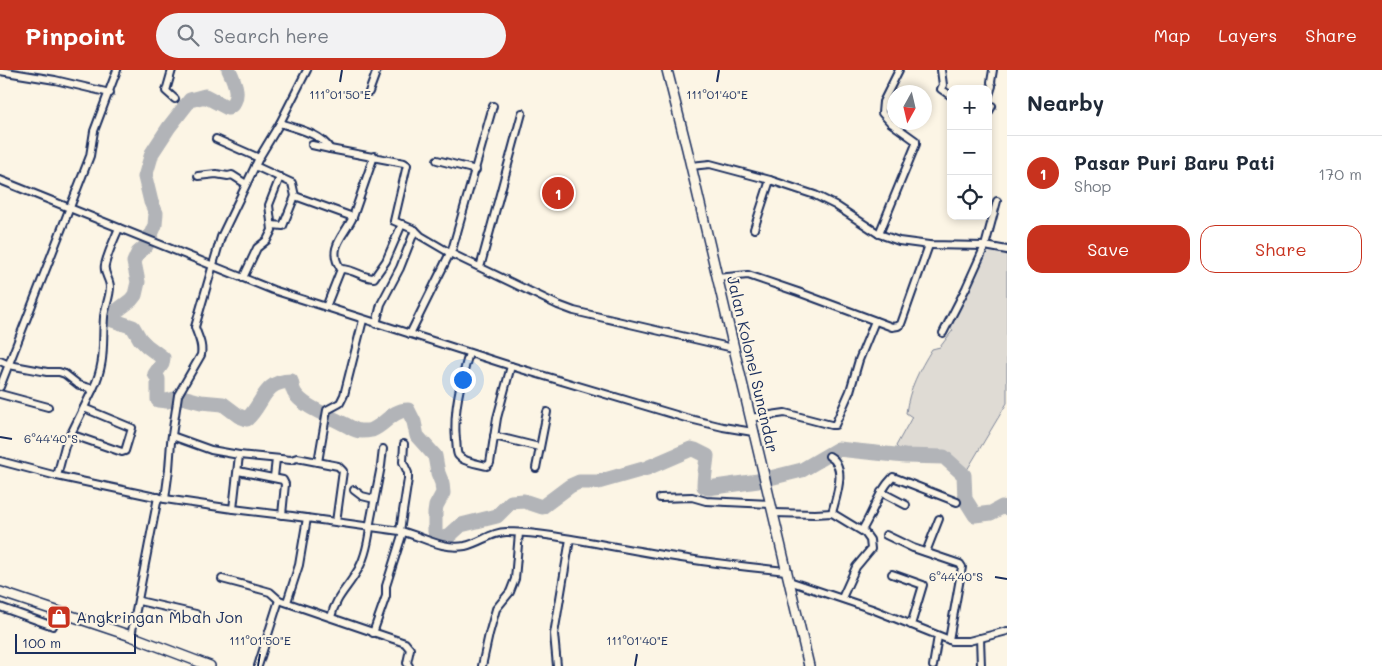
<!DOCTYPE html>
<html lang="en">
<head>
<meta charset="utf-8">
<style>
  :root { --surface:#fff; --page:#f2f2f3; --text:#1f2937; --muted:#747a83; --line:#e0e1e3; --accent:#c8321e }
  body { margin:0; font-family:Mali,sans-serif; background:var(--page); color:var(--text) }
  .controls { position:absolute; right:15px; top:15px; display:grid; overflow:hidden; border-radius:10px; box-shadow:0 2px 8px #0003 }
  .controls button { width:45px; height:45px; display:grid; place-items:center; padding:0; border:0; border-bottom:1px solid var(--line); background:var(--surface); color:var(--text); font:25px sans-serif }
  .compass { position:absolute; left:887px; top:15px; width:45px; height:45px; border-radius:50%; background:var(--surface); box-shadow:0 2px 8px #0003; rotate:188deg }
  .scale { position:absolute; left:15px; bottom:12px; width:121px; box-sizing:border-box; padding-left:5px; border:2px solid #1b2f5e; border-top:0; font-size:14px; line-height:18px; white-space:nowrap; color:#1b2f5e; -webkit-text-stroke:4px #fcf5e5; paint-order:stroke }
  .you { position:absolute; left:462px; top:309px; width:18px; height:18px; margin:-12px; border:4px solid #fff; border-radius:50%; background:#1a73e8; box-shadow:0 0 0 8px #1a73e833 }
  .badge { display:grid; place-items:center; width:32px; height:32px; border-radius:50%; background:var(--accent); color:#fff; font-size:16px; font-weight:700 }
  .pin { position:absolute; translate:-50% -50%; border:2px solid #fff; box-shadow:0 1px 5px #0006 }
  .list { margin:0; padding:0; list-style:none }
  h2 { display:flex; justify-content:space-between; align-items:center; height:65px; margin:0; padding:0 20px; font-size:21px }
  h2 small { font-size:16px; font-weight:400; color:var(--muted) }
  .list li { display:grid; grid-template-columns:32px 1fr auto; gap:15px; align-items:center; box-sizing:border-box; height:75px; padding:0 20px; border-top:1px solid var(--line) }
  .list b { display:block; font-size:19px; white-space:nowrap }
  .list p { margin:0; font-size:16px; white-space:nowrap; color:var(--muted) }
  .list em { font-size:16px; font-style:normal; color:var(--muted) }
  .actions { display:flex; gap:10px; padding:15px 20px }
  .actions a { flex:1; padding:11px 0; border:1px solid var(--accent); border-radius:15px; text-align:center; font-size:18px; color:var(--accent) }
  .actions .main { background:var(--accent); color:#fff }
  .icon { flex:none; width:28px; height:28px; fill:none; stroke:currentColor; stroke-width:2; stroke-linecap:round; stroke-linejoin:round }
  .map { position:relative; flex:none; width:1007px; height:596px; overflow:hidden }
  header { display:flex; align-items:center; gap:30px; box-sizing:border-box; height:70px; padding:0 25px; background:var(--accent); color:#fff }
  header strong { font-size:24px }
  nav { display:flex; gap:28px; margin-inline-start:auto; font-size:18px }
  .search { width:350px; height:45px; background:var(--page); display:flex; align-items:center; gap:12px; box-sizing:border-box; padding:0 18px; border-radius:28px; color:var(--muted); font-size:19px }
  main { display:flex }
  aside { flex:1; background:var(--surface) }
  .map>svg:first-child { display:block }
</style>
</head>
<body>
<header>
<strong>Pinpoint</strong>
<div class="search"><svg class="icon" aria-label="search" viewBox="0 0 24 24"><circle cx="10" cy="10" r="6"/><path d="M15 15l6 6"/></svg>Search here</div>
<nav><a>Map</a><a>Layers</a><a>Share</a></nav>
</header>
<main>
<div class="map">
<svg width="1007" height="596" viewBox="0 0 1007 596">
  <rect width="100%" height="100%" fill="#fcf5e5"/>
  <filter id="ink" filterUnits="userSpaceOnUse"><feTurbulence type="fractalNoise" baseFrequency=".02" numOctaves="2"/><feDisplacementMap in="SourceGraphic" scale="10" xChannelSelector="R" yChannelSelector="G"/><feConvolveMatrix kernelMatrix="1 2 1 2 8 2 1 2 1" color-interpolation-filters="sRGB"/></filter>
  <g filter="url(#ink)">
    <path fill="#dfdbd4" stroke="#7d8599" d="M985 176 1007 180V333L964 405 944 387 905 386 896 376 912 347 906 343C909 319 919 300 932 279L940 277 953 260 948 257Z"/>
    <g fill="none" stroke-linecap="round" stroke-linejoin="round">
      <path stroke="#b2b4b8" stroke-width="15" d="M229 0C235 12 242 29 228 38L205 26 190 30 169 57 152 83 145 107 151 132 156 143 155 155 146 176 138 183 134 192 138 212 135 225 131 230 110 246 112 250 133 257 140 269 147 276 163 288 162 294 155 304 158 309V330L167 331 182 327 201 332 223 334 239 346 247 349C264 333 263 311 291 311 292 314 292 318 294 322 302 337 332 347 346 355 350 357 353 359 356 360 361 362 367 361 372 360 385 355 392 340 408 340L414 352 417 366 435 386 438 403 442 413 443 423 436 436 435 443V461L436 467 443 468 449 466 461 455 497 446 511 432 524 431 542 437 570 416 579 412H598L647 398 691 379 695 380 707 386C706 397 704 406 704 416L708 418 758 411 802 400 838 379 905 386 944 387 964 405 965 429 975 445 991 443 1002 437 1007 438"/>
      <g stroke="#1b2f5e" stroke-width="10">
        <g id="street">
          <path d="M172 0 166 21 175 29"/>
          <path d="M941 0 943 15 941 19 951 26"/>
          <path d="M0 1 55 10 110 23"/>
          <path d="M369 22 377 0"/>
          <path d="M988 28 992 16 991 12 993 0"/>
          <path d="M988 33 992 36 988 43"/>
          <path d="M280 53C297 59 320 63 330 79L404 93 407 95 394 151 415 160 421 166 450 183 558 235 574 241 733 278"/>
          <path d="M216 69 259 88"/>
          <path d="M312 75 330 79"/>
          <path d="M437 90 476 100"/>
          <path d="M255 96 292 113 295 126 353 147C345 165 326 178 341 199L326 237"/>
          <path d="M691 96 710 94 770 110 815 125 835 135 879 164 899 171 929 175 985 176 1007 180"/>
          <path d="M198 106 216 104 228 106 232 105 246 114"/>
          <path d="M0 110 273 220 511 296 686 348 723 357 753 362"/>
          <path d="M353 147 374 86"/>
          <path d="M272 155 283 156 295 126"/>
          <path d="M754 159 770 110"/>
          <path d="M879 164 916 74V71L891 53 882 43 883 32 899 0"/>
          <path d="M452 180 493 36"/>
          <path d="M481 194 522 43"/>
          <path d="M341 199C354 199 363 208 374 208L386 191 402 154"/>
          <path d="M243 208 257 178 267 170 272 160 269 135 280 107"/>
          <path d="M717 208 748 205 798 222 892 257 898 256 901 254 929 175"/>
          <path d="M376 254 381 234 400 198 415 160"/>
          <path d="M943 263 966 218 985 176 997 131"/>
          <path d="M410 264 450 183"/>
          <path d="M469 283C461 311 453 340 456 370 457 374 456 381 458 385 463 392 479 394 487 396L490 393 497 348 511 296"/>
          <path d="M0 291 9 295 47 302H59L65 304 79 315 93 319C106 292 102 275 104 247 105 237 110 227 110 217 110 209 103 203 105 195 108 182 114 170 119 158"/>
          <path d="M0 317 90 86 94 61 117 0"/>
          <path d="M0 324 48 337"/>
          <path d="M750 348 785 343 831 355H835L850 321 859 290 875 251"/>
          <path d="M70 364 122 382 125 381 132 358 84 338"/>
          <path d="M172 366 211 380 239 385 291 390 297 388 338 396 343 401 336 452"/>
          <path d="M494 366 539 377"/>
          <path d="M829 386C848 396 836 427 832 443"/>
          <path d="M0 391 57 406 165 429 233 439 292 446 400 461C422 466 441 480 465 476 480 473 493 461 508 462 552 463 596 474 639 481 688 490 737 496 786 501"/>
          <path d="M318 392 327 340 340 333 344 325 363 250"/>
          <path d="M536 398 547 342"/>
          <path d="M238 401 283 410 285 414 282 445"/>
          <path d="M57 406 65 376 93 319"/>
          <path d="M274 407 276 389"/>
          <path d="M354 420 362 426 374 429"/>
          <path d="M881 422 906 435"/>
          <path d="M660 428 692 427 706 431 770 434"/>
          <path d="M165 429 169 399 171 372 178 325 201 285C203 274 198 267 195 257L221 167 259 88 280 53 307 0"/>
          <path d="M233 439 239 385"/>
          <path d="M773 443 815 444 832 443 865 463 870 470 871 479 856 497 842 528"/>
          <path d="M369 458 381 396 383 379"/>
          <path d="M862 460C873 443 878 422 893 407L957 432"/>
          <path d="M400 461 408 409V403L403 392 404 374"/>
          <path d="M886 465 913 478 960 494 962 497 949 570"/>
          <path d="M926 482 939 449"/>
          <path d="M892 504 923 515 911 555"/>
          <path d="M222 509 263 520 270 522 279 530 405 573 410 579 407 593 409 596"/>
          <path d="M789 511 872 539 952 571H969L1007 561"/>
          <path d="M139 531 196 544"/>
          <path d="M287 532 299 495 307 448"/>
          <path d="M0 537 53 556"/>
          <path d="M331 547C336 527 346 520 356 503 365 490 368 474 370 458"/>
          <path d="M373 563 386 526V516L403 462"/>
          <path d="M131 566 158 427"/>
          <path d="M980 568 981 596"/>
          <path d="M258 596 279 530"/>
          <path d="M482 596 489 564 496 539 510 522 515 509 519 463"/>
          <path d="M557 596 554 564 570 469"/>
          <path d="M933 596 938 566"/>
        </g>
      </g>
      <g stroke="#1b2f5e" stroke-width="12">
        <g id="secondary">
          <path d="M667 0 687 79 809 596"/>
          <path d="M0 522 131 566 210 596"/>
        </g>
      </g>
      <use href="#street" stroke="#fcf5e5" stroke-width="6"/>
      <use href="#secondary" stroke="#fcf5e5" stroke-width="9"/>
    </g>
  </g>
  <path fill="none" stroke="#1b2f5e" stroke-width="2" d="M340 12 342 0M717 12 719 0M0 367 12 369M995 507 1007 509M258 596 260 584M635 596 637 584"/>
  <defs>
    <g id="shop-square" transform="scale(1.25)"><rect x="-9" y="-9" width="18" height="18" rx="4" fill="#c8321e" stroke="#fcf5e5"/><path d="M-5-2.5h2.3a2.7 3.5 0 0 1 5.4 0H5L5.5 6h-11ZM-1.5-2.5h3a1.5 2.3 0 0 0-3 0Z" fill="#fff"/></g>
  </defs>
  <g fill-rule="evenodd">
    <use href="#shop-square" x="59" y="547"/>
  </g>
  <g text-anchor="middle" stroke-width="4" stroke-linejoin="round" paint-order="stroke">
    <g font-size="16" fill="#1b2f5e" stroke="#fcf5e5">
      <text transform="translate(753 294) rotate(77)" y="6">Jalan Kolonel Sunandar</text>
    </g>
    <g font-size="16" fill="#1b2f5e" stroke="#fcf5e5" text-anchor="start">
      <text x="76" y="553">Angkringan Mbah Jon</text>
    </g>
  </g>
  <g font-size="12" text-anchor="middle" fill="#1b2f5e" stroke="#fcf5e5" stroke-width="4" stroke-linejoin="round" paint-order="stroke">
    <text x="340" y="29">111°01'50"E</text>
    <text x="717" y="29">111°01'40"E</text>
    <text x="51" y="373">6°44'40"S</text>
    <text x="956" y="511">6°44'40"S</text>
    <text x="260" y="575">111°01'50"E</text>
    <text x="637" y="575">111°01'40"E</text>
  </g>
</svg>
<div class="controls">
<button>+</button>
<button>−</button>
<button><svg class="icon" aria-label="locate" viewBox="0 0 24 24"><circle cx="12" cy="12" r="6"/><path d="M12 2v4M12 18v4M2 12h4M18 12h4"/></svg></button>
</div>
<svg class="compass" viewBox="-18 -18 36 36"><path d="M0-13l5 13h-10z" fill="#e53935"/><path d="M0 13l5-13h-10z" fill="#747a83"/></svg>
<div class="scale">100 m</div>
<div class="you"></div>
<div class="pin badge" style="left:558px;top:123px">1</div>
</div>
<aside>
<h2>Nearby<small></small></h2>
<ul class="list">
<li><span class="badge">1</span><div><b>Pasar Puri Baru Pati</b><p>Shop</p></div><em>170 m</em></li>
</ul>
<div class="actions"><a class="main">Save</a><a>Share</a></div>
</aside>
</main>
</body>
</html>
